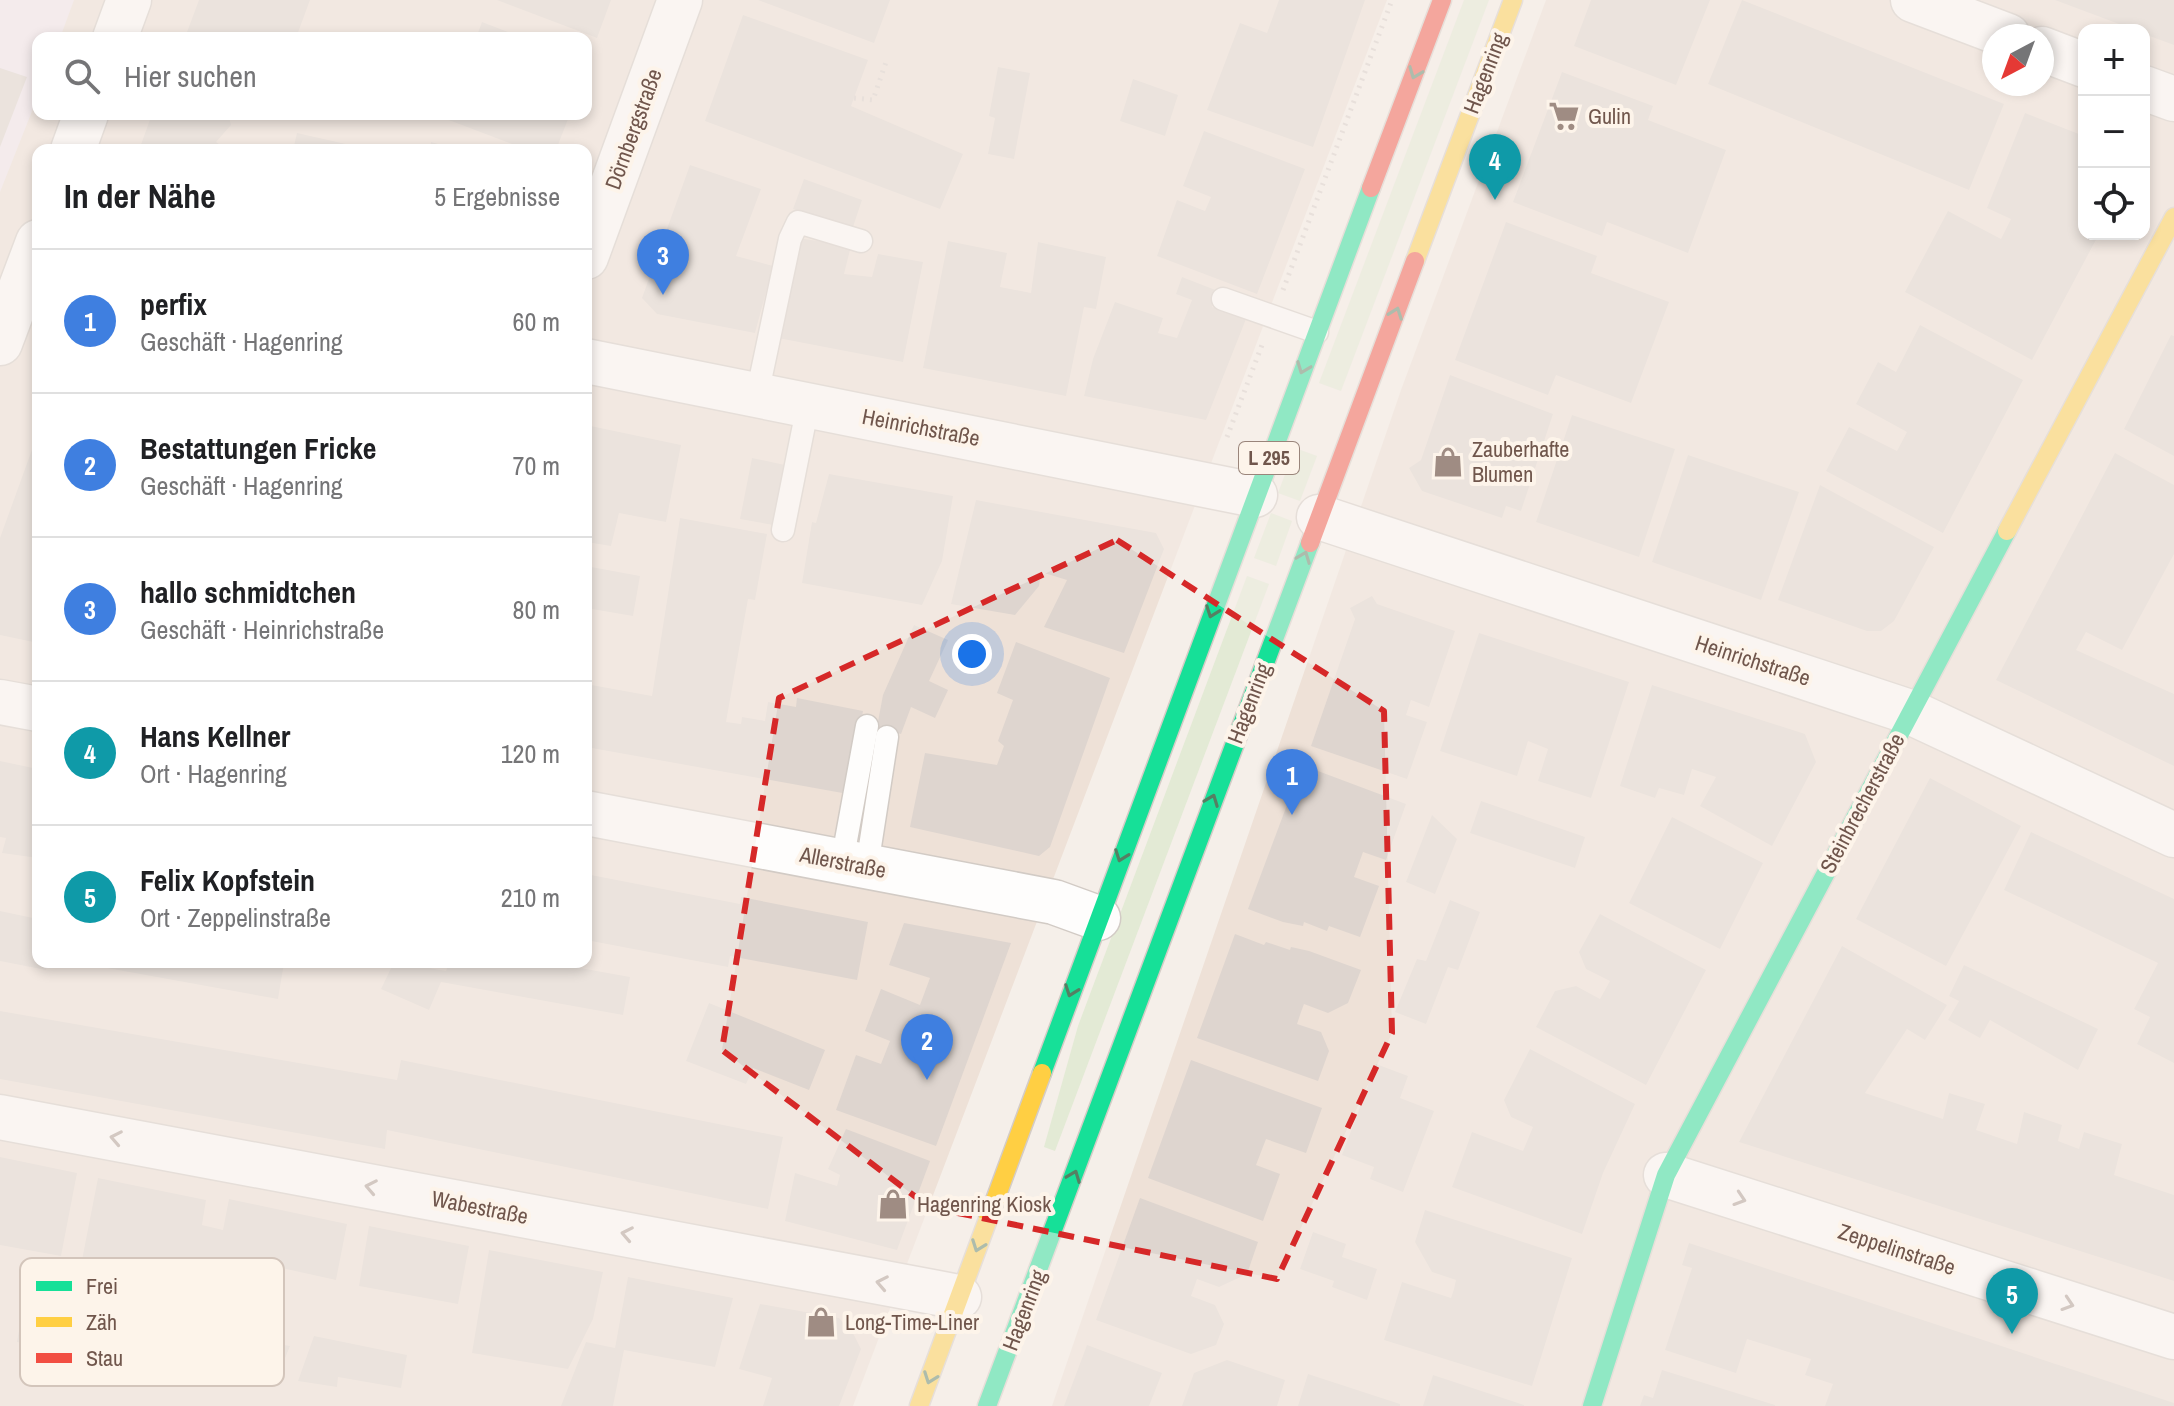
<!DOCTYPE html>
<html lang="de">
<head>
<meta charset="utf-8">
<style>
  :root { --surface:#fff; --page:#f2f2f2; --text:#202124; --muted:#757577; --line:#e0e0e0; --accent:#9f8c83 }
  body { margin:0; font-family:"Archivo Narrow",sans-serif; background:var(--page); color:var(--text) }
  .controls { position:absolute; right:24px; top:24px; display:grid; overflow:hidden; border-radius:16px; box-shadow:0 4px 12px #0003 }
  .controls button { width:72px; height:72px; display:grid; place-items:center; padding:0; border:0; border-bottom:2px solid var(--line); background:var(--surface); color:var(--text); font:40px sans-serif }
  .compass { position:absolute; left:1982px; top:24px; width:72px; height:72px; border-radius:50%; background:var(--surface); box-shadow:0 4px 12px #0003; rotate:221deg }
  .you { position:absolute; left:972px; top:654px; width:28px; height:28px; margin:-20px; border:6px solid #fff; border-radius:50%; background:#1a73e8; box-shadow:0 0 0 12px #1a73e833 }
  .badge { display:grid; place-items:center; width:52px; height:52px; border-radius:50%; background:var(--accent); color:#fff; font-size:26px; font-weight:700 }
  .pin { position:absolute; translate:-50% -66px; filter:drop-shadow(0 2px 4px #0008) }
  .pin::after { content:''; position:absolute; top:42px; width:28px; height:24px; background:inherit; clip-path:polygon(0 0,100% 0,50% 100%) }
  .list { margin:0; padding:0; list-style:none }
  h2 { display:flex; justify-content:space-between; align-items:center; height:104px; margin:0; padding:0 32px; font-size:34px }
  h2 small { font-size:26px; font-weight:400; color:var(--muted) }
  .list li { display:grid; grid-template-columns:52px 1fr auto; gap:24px; align-items:center; box-sizing:border-box; height:144px; padding:0 32px; border-top:2px solid var(--line) }
  .list b { display:block; font-size:30px; white-space:nowrap }
  .list p { margin:0; font-size:26px; white-space:nowrap; color:var(--muted) }
  .list em { font-size:26px; font-style:normal; color:var(--muted) }
  .icon { flex:none; width:44px; height:44px; fill:none; stroke:currentColor; stroke-width:2; stroke-linecap:round; stroke-linejoin:round }
  .map { position:relative; flex:none; width:2174px; height:1406px; overflow:hidden }
  .search { position:absolute; background:var(--surface); box-shadow:0 4px 12px #0003; left:32px; top:32px; width:560px; height:88px; display:flex; align-items:center; gap:20px; box-sizing:border-box; padding:0 28px; border-radius:16px; color:var(--muted); font-size:30px }
  .panel { position:absolute; background:var(--surface); box-shadow:0 4px 12px #0003; left:32px; top:144px; width:560px; height:824px; border-radius:16px }
  .map>svg:first-child { display:block }
</style>
</head>
<body>
<div class="map">
<svg width="2174" height="1406" viewBox="0 0 2174 1406">
  <rect width="100%" height="100%" fill="#f5efe9"/>
  <g fill="#eee1d7" fill-rule="evenodd">
    <path d="M0 0H1387L853 1406H0ZM38 38H586V114H38ZM38 150H586V962H38Z"/>
    <path d="M1546 0H2174V1406H1052L1401 390ZM2084 30H2144V234H2084ZM1994 36H2042V84H1994Z"/>
  </g>
  <path fill="#f1e7f0" d="M0 0H74L60 38H38V96L0 192Z"/>
  <g fill="#e3ead5">
    <path d="M1464 0H1489L1341 391 1319 383Z"/>
    <path d="M1295 448 1317 456 1300 501 1278 493Z"/>
    <path d="M1271 513 1292 521 1276 566 1254 558Z"/>
    <path d="M1247 576 1269 584 1055 1151 1044 1147 1078 1026Z"/>
  </g>
  <g fill="#ded5cf">
    <path d="M199 0H310L296 38H201L187 32Z"/>
    <path d="M497 0H611L597 38Z"/>
    <path d="M758 0H890L874 43Z"/>
    <path d="M1279 0H1365L1313 147 1207 110 1240 23 1267 33Z"/>
    <path d="M1591 0H1710L1676 85 1574 46Z"/>
    <path d="M1742 0 2004 104 1969 190 1708 84Z"/>
    <path d="M2055 0H2174V45L2144 34V30H2135Z"/>
    <path d="M743 15 868 60 851 106 963 154 940 209 705 121Z"/>
    <path d="M482 22 524 38H476Z"/>
    <path d="M998 67 1030 73 1014 159 988 154 995 118 989 116Z"/>
    <path d="M0 68 27 77 0 147Z"/>
    <path d="M1562 72 1653 106 1648 120 1726 150 1688 253 1607 222 1602 236 1513 202Z"/>
    <path d="M1133 79 1178 95 1165 136 1120 121Z"/>
    <path d="M2025 113 2084 136V234H2099L2032 360 1905 292 1948 211 2001 239 2011 219 1987 208Z"/>
    <path d="M152 114H228L231 125 216 142 227 150H139Z"/>
    <path d="M447 114H570L556 150H528L446 119Z"/>
    <path d="M1204 131 1305 169 1257 294 1157 256 1177 200 1205 211 1211 197 1183 186Z"/>
    <path d="M297 133 368 149V150H293Z"/>
    <path d="M431 142 456 149V150H430Z"/>
    <path d="M690 165 761 189 736 256 773 266 755 333 657 314 642 298Z"/>
    <path d="M804 179 862 200 852 230 793 209Z"/>
    <path d="M1506 222 1597 256 1591 273 1669 302 1631 403 1556 375 1548 395 1455 360Z"/>
    <path d="M798 238 851 246 844 274 872 277 878 254 923 262 903 362 778 338Z"/>
    <path d="M948 241 1007 253 1000 287 1031 293 1038 242 1106 257 1096 309 1084 307 1066 396 923 368Z"/>
    <path d="M1182 277 1218 291 1212 307 1246 319 1206 420 1084 396 1093 359 1115 302 1163 318 1158 333 1177 338 1192 300 1176 294Z"/>
    <path d="M1920 325 2023 380 1943 533 1826 471 1849 427 1897 451 1907 432 1856 404 1878 362 1896 372Z"/>
    <path d="M2171 335 2174 336V456L2124 429Z"/>
    <path d="M1450 375 1553 414 1521 511 1506 506 1502 518 1422 491 1409 468 1421 460Z"/>
    <path d="M1572 415 1675 449 1639 557 1536 522Z"/>
    <path d="M586 425 681 445 666 522 619 513 611 546 586 542Z"/>
    <path d="M38 433V643L0 635V538Z"/>
    <path d="M2115 453 2174 485V554L2122 650 2086 632 2076 650 2174 694V766L1996 680Z"/>
    <path d="M1688 455 1799 492 1761 600 1652 562Z"/>
    <path d="M752 458 785 465 773 525 740 519Z"/>
    <path d="M829 474 953 496 942 561 922 605 802 583 812 522 816 523Z"/>
    <path d="M1820 485 1934 547 1894 621 1881 631H1867L1778 600Z"/>
    <path d="M976 500 1156 533 1164 549 1124 653 1044 627 1067 580 1041 572 1039 586 1015 615 951 604Z"/>
    <path d="M680 518 767 534 755 600 748 599 726 722 741 724 742 717 765 721 768 702 796 707 797 698 863 711 848 794 586 747V684L652 696Z"/>
    <path d="M586 566 640 576 633 616 586 608Z"/>
    <path d="M1372 596 1377 604 1455 631 1429 707 1411 700 1406 715 1427 722 1407 779 1311 746 1355 619 1350 608Z"/>
    <path d="M914 625 948 640 929 681 948 690 935 718 911 707 901 734 877 727 883 695Z"/>
    <path d="M1479 633 1629 682 1591 798 1538 781 1548 749 1528 741 1517 776 1440 751Z"/>
    <path d="M1016 642 1110 678 1050 847 1039 856 910 827 925 753 997 765 1004 746 998 741 1013 700 997 693Z"/>
    <path d="M1652 685 1805 734 1816 762 1772 846 1700 806 1716 777 1692 769 1684 795 1659 788 1655 798 1620 786Z"/>
    <path d="M0 761 38 769V858L2 853 6 838 0 837Z"/>
    <path d="M1302 765 1406 804 1386 860 1363 852 1354 877 1379 886 1360 937 1329 926 1327 931 1304 922 1303 926 1283 922 1248 909Z"/>
    <path d="M1930 778 2021 826 1946 966 1856 919Z"/>
    <path d="M1481 801 1585 837 1575 868 1470 833Z"/>
    <path d="M1432 815 1457 839 1435 894 1406 882Z"/>
    <path d="M1672 817 1763 863 1720 949 1629 903Z"/>
    <path d="M2031 832 2174 899V1063L2137 1044 2150 1017 2134 1009 2158 963 2004 890Z"/>
    <path d="M586 874 740 904 741 897 868 922 857 980 730 956 728 967 586 940Z"/>
    <path d="M1450 900 1480 912 1458 970 1448 967 1426 1024 1395 1012 1417 959 1426 961Z"/>
    <path d="M0 911 38 919V962H48L46 970 0 961Z"/>
    <path d="M1600 914 1706 970 1646 1085 1536 1027 1555 991 1576 986 1600 999 1610 981 1586 969 1579 952Z"/>
    <path d="M904 923 1011 943 936 1146 836 1110 856 1055 881 1064 890 1041 865 1031 881 989 920 1005 930 978 889 965Z"/>
    <path d="M1235 934 1264 945 1266 942 1290 950 1291 947 1309 951 1361 970 1348 1003 1328 1013 1304 1004 1301 1012 1297 1024 1321 1032 1329 1051 1318 1081 1197 1038Z"/>
    <path d="M1842 946 1947 1005 1925 1040 1907 1029 1865 1093 1943 1119 1949 1093 1985 1104 1976 1130 2017 1144 2024 1112 2062 1125 2058 1141 2079 1149 2084 1132 2122 1144 2114 1175 2174 1195V1281L1739 1142Z"/>
    <path d="M74 962H277L284 963 278 999Z"/>
    <path d="M394 962 446 971 449 962H547L630 977 623 1015 441 982 429 1010 381 989Z"/>
    <path d="M1964 965 2098 1029 2078 1070 1990 1020 1980 1038 1948 1020 1959 1001 1949 996Z"/>
    <path d="M709 1003 825 1050 809 1090 753 1068 746 1084 686 1061Z"/>
    <path d="M0 1011 397 1080 401 1060 783 1137 768 1209 387 1130 385 1149 0 1079Z"/>
    <path d="M1530 1049 1635 1104 1603 1173 1582 1234 1452 1187 1472 1132 1523 1151 1533 1127 1511 1117 1504 1100Z"/>
    <path d="M1191 1060 1322 1108 1306 1153 1266 1139 1256 1165 1280 1174 1263 1221 1148 1178Z"/>
    <path d="M1376 1064 1408 1076 1400 1098 1434 1111 1403 1192 1370 1179 1374 1167 1342 1155Z"/>
    <path d="M846 1129 930 1161 897 1250 785 1221 795 1173 837 1186 840 1175 828 1169Z"/>
    <path d="M0 1157 77 1173 61 1256 0 1245Z"/>
    <path d="M98 1178 206 1200 202 1225 223 1230 229 1199 347 1224 336 1280 259 1263 255 1286 192 1273 190 1281 82 1260Z"/>
    <path d="M1140 1198 1258 1242 1247 1274 1219 1287 1197 1279 1191 1296 1215 1305 1224 1324 1216 1345 1191 1354 1096 1320Z"/>
    <path d="M1425 1210 1572 1258 1532 1386 1384 1340 1402 1282 1451 1298 1454 1289 1456 1280 1432 1272 1415 1242Z"/>
    <path d="M369 1226 469 1246 458 1304 359 1286Z"/>
    <path d="M1313 1232 1346 1244 1342 1257 1377 1269 1367 1300 1332 1287 1334 1281 1300 1269Z"/>
    <path d="M1689 1243 2174 1403V1406H1825L1833 1384 1805 1375 1811 1359 1747 1339 1736 1373 1665 1350 1692 1268 1682 1265Z"/>
    <path d="M489 1250 603 1272 593 1319 568 1369 472 1353Z"/>
    <path d="M30 1263 64 1268 50 1348 17 1342Z"/>
    <path d="M628 1277 733 1298 715 1367 624 1350 613 1406H561L586 1342 615 1348Z"/>
    <path d="M760 1304 839 1318 854 1335 861 1349 839 1406H763L772 1378 739 1369Z"/>
    <path d="M176 1324 237 1337 290 1346 277 1378 152 1360Z"/>
    <path d="M314 1336 407 1355 401 1388 338 1377 337 1387 298 1381Z"/>
    <path d="M1087 1345 1162 1373 1149 1406H1064Z"/>
    <path d="M1227 1360 1285 1380 1277 1406H1182L1194 1373Z"/>
    <path d="M1662 1370 1775 1405V1406H1640L1644 1395 1653 1398Z"/>
    <path d="M1308 1374 1400 1404V1406H1298Z"/>
    <path d="M1433 1375 1524 1405V1406H1423Z"/>
  </g>
  <g fill="none" stroke-linecap="round" stroke-linejoin="round">
    <g stroke="#d2cbc5" stroke-width="25">
      <g id="lane">
        <path d="M1223 299 1317 332"/>
        <path d="M757 395 790 239 798 222 861 241"/>
        <path d="M783 530 808 405"/>
        <path d="M842 862 867 726"/>
        <path d="M867 866 887 737"/>
      </g>
    </g>
    <g stroke="#d2cbc5" stroke-width="47">
      <g id="street">
        <path d="M1913 0 2008 36"/>
        <path d="M115 38 129 0"/>
        <path d="M2042 49 2084 65"/>
        <path d="M2144 88 2174 99"/>
        <path d="M73 150 86 114"/>
        <path d="M586 257 680 0"/>
        <path d="M0 343 38 242"/>
        <path d="M586 361 1255 495"/>
        <path d="M1319 517 1910 712 2174 835"/>
        <path d="M0 702 38 709"/>
        <path d="M586 813 1054 902 1098 918"/>
        <path d="M0 1117 959 1297"/>
        <path d="M1666 1175 2174 1337"/>
      </g>
    </g>
    <g stroke="#d4ccc6" stroke-width="21">
      <g id="fast">
        <path d="M1042 1073 1371 188"/>
        <path d="M987 1406 1310 543"/>
        <path d="M1592 1406 1666 1175 2007 531"/>
      </g>
    </g>
    <g stroke="#d4ccc6" stroke-width="21">
      <g id="slow">
        <path d="M1415 261 1513 0"/>
        <path d="M2007 531 2174 217"/>
        <path d="M919 1406 1042 1073"/>
      </g>
    </g>
    <g stroke="#d4ccc6" stroke-width="21">
      <g id="jam">
        <path d="M1371 188 1442 0"/>
        <path d="M1310 543 1415 261"/>
      </g>
    </g>
    <g stroke="#d7ceca" stroke-width="5" stroke-dasharray="2 6" stroke-linecap="butt">
      <path d="M854 98 873 100 886 62"/>
      <path d="M1283 290 1392 0"/>
      <path d="M1227 437 1262 345"/>
    </g>
    <use href="#lane" stroke="#fefdfc" stroke-width="22"/>
    <use href="#street" stroke="#fefdfc" stroke-width="44"/>
    <use href="#fast" stroke="#16e098" stroke-width="18"/>
    <use href="#slow" stroke="#ffcf43" stroke-width="18"/>
    <use href="#jam" stroke="#f24e42" stroke-width="18"/>
  </g>
  <defs><path id="oneway-chevron" d="M-2-3.5L2.5 0L-2 3.5" fill="none" stroke-width="1.6" stroke-linecap="round" stroke-linejoin="round" transform="scale(2)"/></defs>
  <g stroke="#557f63">
    <use href="#oneway-chevron" transform="translate(1415 73) rotate(111)"/>
    <use href="#oneway-chevron" transform="translate(1396 313) rotate(-70)"/>
    <use href="#oneway-chevron" transform="translate(1303 368) rotate(111)"/>
    <use href="#oneway-chevron" transform="translate(1304 557) rotate(-69)"/>
    <use href="#oneway-chevron" transform="translate(1212 612) rotate(110)"/>
    <use href="#oneway-chevron" transform="translate(1212 800) rotate(-69)"/>
    <use href="#oneway-chevron" transform="translate(1121 856) rotate(110)"/>
    <use href="#oneway-chevron" transform="translate(1071 991) rotate(110)"/>
    <use href="#oneway-chevron" transform="translate(1074 1176) rotate(-69)"/>
    <use href="#oneway-chevron" transform="translate(978 1246) rotate(110)"/>
    <use href="#oneway-chevron" transform="translate(930 1378) rotate(110)"/>
  </g>
  <g stroke="#a99992">
    <use href="#oneway-chevron" transform="translate(116 1138) rotate(-169)"/>
    <use href="#oneway-chevron" transform="translate(371 1187) rotate(-169)"/>
    <use href="#oneway-chevron" transform="translate(1740 1199) rotate(18)"/>
    <use href="#oneway-chevron" transform="translate(627 1234) rotate(-169)"/>
    <use href="#oneway-chevron" transform="translate(882 1283) rotate(-169)"/>
    <use href="#oneway-chevron" transform="translate(2068 1304) rotate(18)"/>
  </g>
  <path d="M0 0H2174V1406H0ZM1117 540 1384 711 1392 1033 1277 1279 929 1207 722 1050 779 698Z" fill="#f5efe9" fill-opacity=".55" fill-rule="evenodd"/>
  <path fill="none" stroke="#d62828" stroke-width="6" stroke-dasharray="16 10" stroke-linejoin="round" d="M1117 540 1384 711 1392 1033 1277 1279 929 1207 722 1050 779 698Z"/>
  <defs>
    <g id="supermarket-bare" transform="scale(2.4)"><path d="M-6-5.5h2.5l.6 2H6L4.5 2H-2.5L-4.4-4H-6ZM-1.5 3.2a1.3 1.3 0 1 0 .1 0ZM3 3.2a1.3 1.3 0 1 0 .1 0Z" fill="#9f8c83" stroke="#fdf4ea" stroke-width="2.5" paint-order="stroke"/></g>
    <g id="shop-bare" transform="scale(2.4)"><path d="M-5-2.5h2.3a2.7 3.5 0 0 1 5.4 0H5L5.5 6h-11ZM-1.5-2.5h3a1.5 2.3 0 0 0-3 0Z" fill="#9f8c83" stroke="#fdf4ea" stroke-width="2.5" paint-order="stroke"/></g>
  </defs>
  <g fill-rule="evenodd">
    <use href="#supermarket-bare" x="1564" y="116"/>
    <use href="#shop-bare" x="1448" y="462"/>
    <use href="#shop-bare" x="893" y="1204"/>
    <use href="#shop-bare" x="821" y="1322"/>
  </g>
  <g text-anchor="middle" stroke-width="8" stroke-linejoin="round" paint-order="stroke">
    <rect fill="#fdf4ea" stroke="#9a857b" stroke-width="2" x="1239" y="442" width="60" height="32" rx="6"/>
    <g font-size="20" font-weight="bold" fill="#70564c">
      <text x="1269" y="465">L 295</text>
    </g>
    <g font-size="22" fill="#70564c" stroke="#fdf4ea">
      <text transform="translate(1485 73) rotate(-69)" y="8">Hagenring</text>
      <text transform="translate(633 129) rotate(-70)" y="8">Dörnbergstraße</text>
      <text transform="translate(921 427) rotate(11)" y="8">Heinrichstraße</text>
      <text transform="translate(1753 660) rotate(18)" y="8">Heinrichstraße</text>
      <text transform="translate(1249 703) rotate(-69)" y="8">Hagenring</text>
      <text transform="translate(1862 803) rotate(-62)" y="8">Steinbrecherstraße</text>
      <text transform="translate(843 862) rotate(11)" y="8">Allerstraße</text>
      <text transform="translate(480 1207) rotate(11)" y="8">Wabestraße</text>
      <text transform="translate(1897 1249) rotate(18)" y="8">Zeppelinstraße</text>
      <text transform="translate(1024 1310) rotate(-69)" y="8">Hagenring</text>
    </g>
    <g font-size="22" fill="#70564c" stroke="#fdf4ea" text-anchor="start">
      <text x="1588" y="124">Gulin</text>
      <text x="1472" y="457">Zauberhafte<tspan x="1472" dy="25">Blumen</tspan></text>
      <text x="917" y="1212">Hagenring Kiosk</text>
      <text x="845" y="1330">Long-Time-Liner</text>
    </g>
  </g>
  <rect x="20" y="1258" width="264" height="128" rx="12" fill="#fdf4ea" stroke="#d3c5bb" stroke-width="2"/>
  <rect x="36" y="1281" width="36" height="10" fill="#16e098"/>
  <rect x="36" y="1317" width="36" height="10" fill="#ffcf43"/>
  <rect x="36" y="1353" width="36" height="10" fill="#f24e42"/>
  <g font-size="22" fill="#70564c">
    <text x="86" y="1294">Frei</text>
    <text x="86" y="1330">Zäh</text>
    <text x="86" y="1366">Stau</text>
  </g>
</svg>
<div class="controls">
<button>+</button>
<button>−</button>
<button><svg class="icon" aria-label="locate" viewBox="0 0 24 24"><circle cx="12" cy="12" r="6"/><path d="M12 2v4M12 18v4M2 12h4M18 12h4"/></svg></button>
</div>
<svg class="compass" viewBox="-18 -18 36 36"><path d="M0-13l5 13h-10z" fill="#e53935"/><path d="M0 13l5-13h-10z" fill="#757577"/></svg>
<div class="you"></div>
<div class="pin badge" style="left:1292px;top:815px;background:#3f7fe0">1</div>
<div class="pin badge" style="left:927px;top:1080px;background:#3f7fe0">2</div>
<div class="pin badge" style="left:663px;top:295px;background:#3f7fe0">3</div>
<div class="pin badge" style="left:1495px;top:200px;background:#0f9aa8">4</div>
<div class="pin badge" style="left:2012px;top:1334px;background:#0f9aa8">5</div>
<div class="search"><svg class="icon" aria-label="search" viewBox="0 0 24 24"><circle cx="10" cy="10" r="6"/><path d="M15 15l6 6"/></svg>Hier suchen</div>
<section class="panel">
<h2>In der Nähe<small>5 Ergebnisse</small></h2>
<ul class="list">
<li><span class="badge" style="background:#3f7fe0">1</span><div><b>perfix</b><p>Geschäft · Hagenring</p></div><em>60 m</em></li>
<li><span class="badge" style="background:#3f7fe0">2</span><div><b>Bestattungen Fricke</b><p>Geschäft · Hagenring</p></div><em>70 m</em></li>
<li><span class="badge" style="background:#3f7fe0">3</span><div><b>hallo schmidtchen</b><p>Geschäft · Heinrichstraße</p></div><em>80 m</em></li>
<li><span class="badge" style="background:#0f9aa8">4</span><div><b>Hans Kellner</b><p>Ort · Hagenring</p></div><em>120 m</em></li>
<li><span class="badge" style="background:#0f9aa8">5</span><div><b>Felix Kopfstein</b><p>Ort · Zeppelinstraße</p></div><em>210 m</em></li>
</ul>
</section>
</div>
</body>
</html>
